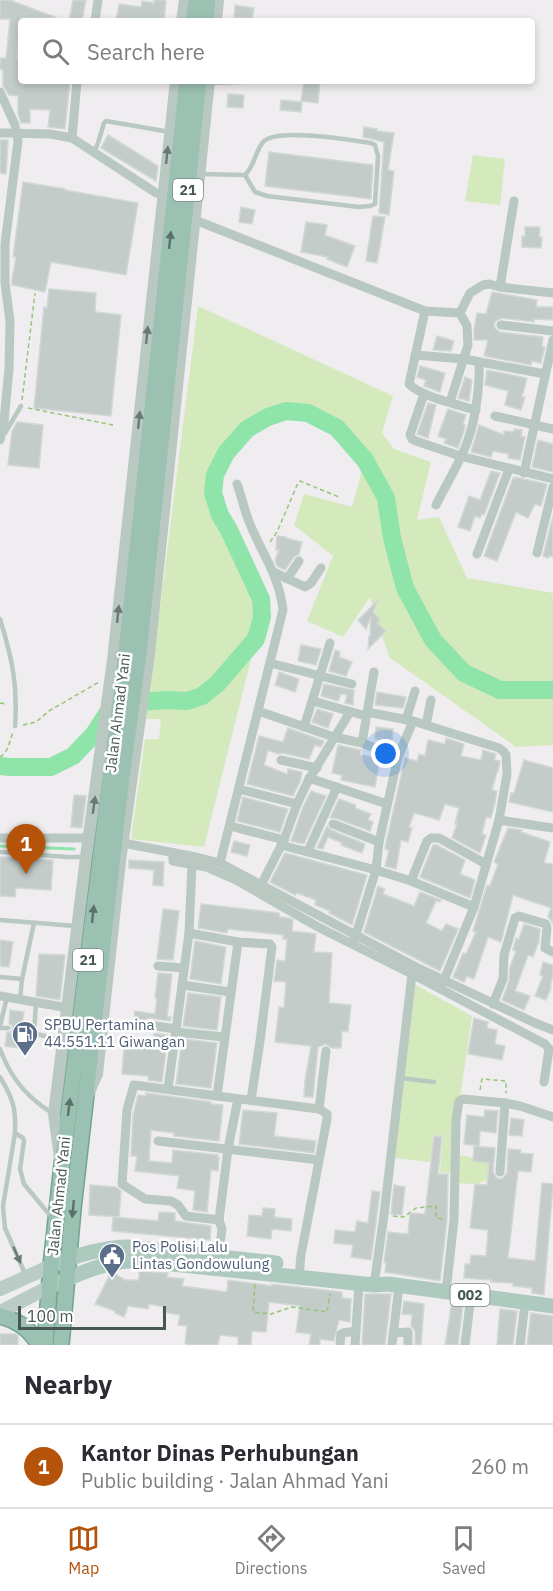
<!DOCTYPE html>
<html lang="en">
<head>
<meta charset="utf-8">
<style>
  :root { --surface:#fff; --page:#f7f7f7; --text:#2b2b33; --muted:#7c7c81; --line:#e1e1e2; --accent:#b45309 }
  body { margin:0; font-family:"IBM Plex Sans",sans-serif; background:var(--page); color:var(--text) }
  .scale { position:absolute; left:18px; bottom:15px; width:148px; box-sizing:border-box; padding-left:6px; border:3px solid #465851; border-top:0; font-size:16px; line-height:21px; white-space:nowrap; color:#465851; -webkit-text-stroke:4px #fff; paint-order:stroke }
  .you { position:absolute; left:386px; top:754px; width:21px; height:21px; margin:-15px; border:4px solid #fff; border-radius:50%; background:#1a73e8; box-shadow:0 0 0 9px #1a73e833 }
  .badge { display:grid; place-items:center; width:39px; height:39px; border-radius:50%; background:var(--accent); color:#fff; font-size:20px; font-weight:700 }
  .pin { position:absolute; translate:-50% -50px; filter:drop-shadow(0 2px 3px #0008) }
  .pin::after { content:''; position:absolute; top:32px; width:21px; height:18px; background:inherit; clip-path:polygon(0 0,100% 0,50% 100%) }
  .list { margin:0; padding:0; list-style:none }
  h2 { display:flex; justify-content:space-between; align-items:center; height:78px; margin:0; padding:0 24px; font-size:26px }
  h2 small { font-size:20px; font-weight:400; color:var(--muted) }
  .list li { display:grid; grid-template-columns:39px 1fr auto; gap:18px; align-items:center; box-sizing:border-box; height:84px; padding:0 24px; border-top:2px solid var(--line) }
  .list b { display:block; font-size:22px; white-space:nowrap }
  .list p { margin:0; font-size:20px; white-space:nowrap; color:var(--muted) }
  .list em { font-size:20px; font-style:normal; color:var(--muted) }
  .icon { flex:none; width:33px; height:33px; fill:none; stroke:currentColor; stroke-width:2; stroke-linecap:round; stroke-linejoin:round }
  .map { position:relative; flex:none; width:553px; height:1345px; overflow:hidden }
  .search { position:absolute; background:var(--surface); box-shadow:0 3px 9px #0003; left:18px; right:18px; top:18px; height:66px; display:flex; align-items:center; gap:15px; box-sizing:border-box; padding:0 21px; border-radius:6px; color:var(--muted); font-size:22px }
  .sheet { height:162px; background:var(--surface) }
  nav { display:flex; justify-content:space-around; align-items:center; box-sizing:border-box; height:84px; border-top:2px solid var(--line); background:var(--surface); font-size:16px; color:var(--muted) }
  nav a { display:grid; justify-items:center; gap:3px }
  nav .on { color:var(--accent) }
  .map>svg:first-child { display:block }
</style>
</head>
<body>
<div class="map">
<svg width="553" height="1345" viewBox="0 0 553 1345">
  <rect width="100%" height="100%" fill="#efedef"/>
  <g fill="#d4eabd">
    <path d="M473 155 505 159 500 205 465 201Z"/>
    <path d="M198 306 393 396 382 433 394 449 431 462 417 520 439 517 467 578 553 593V745L516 747 389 657 370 597 343 637 307 621 333 556 294 525 304 494 352 507 365 460 308 414 268 417 247 429 213 493 220 515 229 530 249 573 256 639 204 847 131 839 145 739H159L161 719H146Z"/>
    <path d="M414 984 472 1016 452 1153 493 1163 488 1180 475 1184 451 1183 450 1173 440 1172 443 1136 433 1135 431 1162 395 1158Z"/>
  </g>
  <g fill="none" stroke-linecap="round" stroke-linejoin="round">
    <path stroke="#8ee4a9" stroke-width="3" d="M0 846 74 849"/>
    <path stroke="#8ee4a9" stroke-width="18" d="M0 766 10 767H51L73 756 94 734 107 714 123 703 167 700 187 701 202 696 218 683 256 639 262 617 261 599 229 530 220 515 213 493 215 475 226 453 247 429 268 417 286 411 308 413 337 428 365 460 386 498 392 538 405 588 433 640 464 673 500 690H553"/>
  </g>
  <g fill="#c4ccca" stroke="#d1d8d6" stroke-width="1.5">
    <path d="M0 0H12V1L55 17V18H21V33H19L17 58H21V82L58 84V81H70L65 129 48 127 50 110 30 109V123H21L18 114V96L9 95 3 86V70L0 69V58H6L10 19H0Z"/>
    <path d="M73 0H86L82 21H69Z"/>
    <path d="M154 0H166L164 21H116L119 4 141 7 142 1 154 3Z"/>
    <path d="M235 5 254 8 252 19 234 17Z"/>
    <path d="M304 81H320L318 103 301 101Z"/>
    <path d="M228 94 244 95 243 108 227 107Z"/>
    <path d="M281 100 302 102 301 112 280 110Z"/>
    <path d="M364 127 377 129V131L394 133 388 170 394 171 389 215 379 213 384 142 363 137Z"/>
    <path d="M108 135 158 166 156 181 101 148Z"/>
    <path d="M0 140H8L6 174 0 173Z"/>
    <path d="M269 152 373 165 371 199 265 186Z"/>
    <path d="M23 182 65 189V190L138 203 126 275 51 262 45 292 12 285V279L16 257H13Z"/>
    <path d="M241 207 255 210 252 224 239 222Z"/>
    <path d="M373 216 385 217 377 263 366 261Z"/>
    <path d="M306 222 327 225 325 235 355 246 347 267 327 259 328 257 301 252Z"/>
    <path d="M525 227H540L539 237H542L541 248 522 247V236H525Z"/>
    <path d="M49 289 96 293 95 312 121 315 111 416 34 408 44 307 47 308Z"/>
    <path d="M492 292 537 300 536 307H553V320L534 319V322L501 318 496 321 494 324 495 328 500 332 543 337 542 347H545L541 363 532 361 531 365 484 356 488 340H474V329L477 313 486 314Z"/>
    <path d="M437 336 454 341 451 351 433 350Z"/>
    <path d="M420 366 445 373 440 392 424 386 426 380 417 377Z"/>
    <path d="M487 370 527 378 522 397H525L521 410 505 405 508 391 485 385Z"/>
    <path d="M465 377 472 380 469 401 458 398Z"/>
    <path d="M428 403 436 405 428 438 417 434Z"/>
    <path d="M448 409 466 415 463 424 465 425V428L458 448 444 443 446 439 438 436Z"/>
    <path d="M17 422 43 425 39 468 8 465 12 431Z"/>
    <path d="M479 425 504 435V431L514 432V429L522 430 521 436 525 437 520 460 508 458 509 454 493 451 491 457 471 452Z"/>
    <path d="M538 440 553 444V472L532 467Z"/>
    <path d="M491 471 500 473 484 515 482 514 480 518 475 516 470 531 458 527 469 496 480 500Z"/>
    <path d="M515 477 547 484 541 506 535 504 528 518 516 512 497 561 484 556 513 478 515 479Z"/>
    <path d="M553 516V557L549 556 548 558 543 556Z"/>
    <path d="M277 536 286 537V538L302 542 299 554 294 557 285 570 277 566 275 560 279 550H276Z"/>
    <path d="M378 600 373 612 380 620 377 623 386 631 368 649 369 636 371 634 370 632 371 617 366 629 358 620Z"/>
    <path d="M301 645 321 649 316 665 298 661Z"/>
    <path d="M335 650 340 652 339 657 352 662 346 676 329 671Z"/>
    <path d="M279 672 299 679 295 692 275 685Z"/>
    <path d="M324 684 354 690 353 705 345 703 347 695 341 694 338 701 321 696Z"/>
    <path d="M377 692 406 697 403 708 375 705Z"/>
    <path d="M317 709 333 714 328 728 312 722Z"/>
    <path d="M376 727 393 729 392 740 375 739Z"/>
    <path d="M288 728 324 741 321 747 315 745 309 759 282 753 278 754 268 750 264 765 287 774 288 769 302 772 300 782 293 796 247 784 259 736 283 742Z"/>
    <path d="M446 738 464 744 461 756 481 760 483 750 496 754 494 760 500 761 498 772H497L492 790 497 791 495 803 491 818 486 817 482 834 486 835 480 853 452 838 457 824H455L459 808 445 804 439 820 414 813 409 827 412 828 408 842 401 840 396 869 385 866 389 850 385 849 386 843 405 758 417 761 419 754 425 756 428 740 445 744Z"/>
    <path d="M338 745 361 750 360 755 380 758 375 787 341 780 342 775 332 773Z"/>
    <path d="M524 760 553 768V812L509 802 511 793H514Z"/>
    <path d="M311 791 326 796 304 844 291 841 303 807Z"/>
    <path d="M74 795 86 796 82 828 71 827Z"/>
    <path d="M243 797 288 809 280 832 237 821Z"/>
    <path d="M339 799 356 805 355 808 371 814 368 820 373 822 370 831 335 818H330Z"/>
    <path d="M327 826 331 830 365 844 362 853 341 845 342 843 328 837 323 849 317 848Z"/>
    <path d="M508 828 522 830 521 832 550 842 544 863 553 864V924L551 920 548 917 551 908 513 895 501 942 488 937 474 979 467 976 464 982 453 977 463 953 466 954 476 932 473 931 487 885 490 886 498 864 494 862Z"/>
    <path d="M234 841 250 845 247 856 231 852Z"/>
    <path d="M433 845H437L465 860 460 874 475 880 470 898 420 877Z"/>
    <path d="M285 853 367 875 352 925 329 913 330 911 315 905 316 900 297 893 295 895 270 882Z"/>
    <path d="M0 857 53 860 51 890 16 888 15 897 0 896Z"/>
    <path d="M129 860 164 862 163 886 153 885 154 870 129 868Z"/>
    <path d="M378 886 385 889 383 894 414 906 420 892 441 900 440 902 436 901 426 923 442 931 446 924 458 929 440 971 364 932Z"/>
    <path d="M201 904 279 913 280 917 289 918 293 920 292 931 316 934 314 952 332 953 329 1003 351 1005 348 1032 342 1031 341 1048H332L326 1044 318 1047 313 1097H304L305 1081 311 1046 275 1042 279 1007 284 1008 286 982 274 981 277 960 285 961 287 939H283V935L228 929 227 933 198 928Z"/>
    <path d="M163 909 179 911 173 960 157 959Z"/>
    <path d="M524 924 540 929 539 941 533 957 528 955 515 991 530 996 524 1010 502 1000 509 981 510 967 516 951 513 950 516 938 519 939Z"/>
    <path d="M0 940 13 942 9 967 0 966Z"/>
    <path d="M195 941 226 947 221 984 190 979Z"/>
    <path d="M39 954 65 955 60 1000 36 996Z"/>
    <path d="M543 962 553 965V975L550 988H551L546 1000 535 996 543 976 540 975Z"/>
    <path d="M158 973 172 974 167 1017H171L170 1021 150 1018 146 1019 143 1022 134 1021 135 1011 155 1014 157 998H155Z"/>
    <path d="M188 993 221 997 217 1030 183 1026Z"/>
    <path d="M10 1010 24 1012 22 1026H19L18 1029V1033L21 1034 19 1048 5 1046 7 1032H11L12 1029V1025L9 1024Z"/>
    <path d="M474 1018 488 1022 487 1028 497 1030 495 1044 505 1046 502 1060 468 1054Z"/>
    <path d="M154 1033 168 1035 162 1082 148 1080V1076L122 1074 125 1037 153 1040Z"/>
    <path d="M182 1039 217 1043 211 1088 176 1084Z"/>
    <path d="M146 1093 211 1102V1104L223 1105 219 1141 174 1136V1133L151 1130 149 1161 172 1163 173 1150 218 1155 217 1157 219 1158 218 1171 211 1170 207 1212 193 1210 195 1191 177 1188 179 1176 135 1171 137 1156H131L133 1115 138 1095 146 1096Z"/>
    <path d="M243 1110 277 1113 274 1136 316 1141 314 1153 239 1144Z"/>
    <path d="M485 1110 498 1111 496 1133 480 1131 479 1146 464 1144 467 1115 484 1117Z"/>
    <path d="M511 1118 524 1120 522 1136 509 1135Z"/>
    <path d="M434 1136 442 1137 438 1174H448L447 1220 440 1281 385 1272 386 1263 384 1262 388 1232 408 1234 410 1213 425 1214Z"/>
    <path d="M474 1146 495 1148 493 1172 496 1177 499 1179 503 1178 507 1173 508 1149 521 1150 520 1153 533 1154 531 1172 518 1171 508 1258 535 1261 542 1183 553 1184 544 1295 532 1293V1288L513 1286V1283L491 1282V1280L464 1278 465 1264H470L471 1255 486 1256 488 1230 470 1228 475 1184 487 1185 489 1163 473 1161Z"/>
    <path d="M90 1185 116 1187 121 1191 119 1217 89 1215Z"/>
    <path d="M394 1185 405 1187 402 1215 391 1214Z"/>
    <path d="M372 1191 380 1192 371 1260 351 1257 353 1245 334 1243 335 1230 355 1232 357 1221 368 1223Z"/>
    <path d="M263 1208 275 1209 274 1217 292 1219 291 1231 272 1229 271 1239 247 1236 249 1215 262 1216Z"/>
    <path d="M159 1212 175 1213V1221L211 1226 210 1240 112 1231 113 1217 158 1221Z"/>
    <path d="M139 1271 168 1273 167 1277 184 1279 182 1286 227 1292 228 1280 272 1286V1284L342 1292V1298L351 1299 350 1322 339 1320 334 1341 320 1339V1345H309L311 1334 296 1332 300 1306 269 1302 266 1332 252 1331 251 1345H238V1337L220 1335 218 1345H188L185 1343 187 1326 178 1325 180 1315 163 1312 164 1307 149 1304 148 1309 128 1306 124 1317 115 1313V1311L95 1304 110 1274 114 1273 125 1280H139Z"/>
    <path d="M365 1294H391L385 1345H362Z"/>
    <path d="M404 1301 424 1304 421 1345H415V1331L411 1326 412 1315 402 1314Z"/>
    <path d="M452 1302 463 1304 458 1345H445Z"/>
    <path d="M500 1309 517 1311 513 1345H497Z"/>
    <path d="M531 1313 553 1316V1345H527Z"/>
    <path d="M0 1334H17L18 1335V1345H0Z"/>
  </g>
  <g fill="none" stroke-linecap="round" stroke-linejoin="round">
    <g stroke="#73a492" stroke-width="18">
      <g id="trunk">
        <path d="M193 21 196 0"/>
        <path d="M206 21 208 0"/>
        <path d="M0 1316C17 1320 31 1330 39 1345"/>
        <path d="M45 1345 51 1266 62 1165 125 661 187 81"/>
        <path d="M61 1345 73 1209 122 777 139 654 199 81"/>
      </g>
    </g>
    <g stroke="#96c578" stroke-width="1.5" stroke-dasharray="4.5 3" stroke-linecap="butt">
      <path d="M22 400 35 293"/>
      <path d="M28 408 113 425"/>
      <path d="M270 542 277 532 298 483 300 481 339 497"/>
      <path d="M0 703 7 704"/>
      <path d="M23 725 36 722 49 711 99 682"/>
      <path d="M0 757C8 753 10 740 13 732"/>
      <path d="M480 1090 482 1079 506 1081V1093"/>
      <path d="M393 1216 404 1217 416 1208 436 1206V1218L444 1219"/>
      <path d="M255 1284 253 1312 271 1314 292 1307 327 1312 330 1294"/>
    </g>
    <g stroke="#b9c8c1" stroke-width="4.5">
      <path d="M210 83 261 81"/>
      <path d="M94 152 98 143 104 123 106 121 170 132"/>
      <path d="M200 174 245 175C255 165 255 152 263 142 276 127 351 140 371 143L375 145 378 156 375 204 370 206 359 207 267 196 255 192 245 175"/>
      <path d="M5 433 21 406"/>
      <path d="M0 619C12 658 18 685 15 726"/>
      <path d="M0 852 67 857H83"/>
      <path d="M0 920 75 926"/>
      <path d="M0 977 22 979"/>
      <path d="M20 999 22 979 34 923"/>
      <path d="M0 1026 7 997"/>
      <path d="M0 1028H8"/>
      <path d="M22 1030 63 1041"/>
      <path d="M34 1033 36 1003"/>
      <path d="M0 1049C10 1077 26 1097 52 1113"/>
      <path d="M0 1077C13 1099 16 1107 15 1133L3 1206 4 1218 5 1228 26 1276"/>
      <path d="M400 1078 434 1082"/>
      <path d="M15 1133 23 1138 24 1141 20 1169 24 1184 53 1219"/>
    </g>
    <g stroke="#b9c8c1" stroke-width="9">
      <path d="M95 21 98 0"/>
      <path d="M0 92 15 125 18 141 5 244V283L10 321 9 369 4 421 0 440"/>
      <path d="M0 133 50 134 72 138 156 193 163 195"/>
      <path d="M72 138 77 81"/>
      <path d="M195 220 425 311 460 313 470 293 483 285 489 284 500 287 553 293"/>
      <path d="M500 287 514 201"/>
      <path d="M425 311 409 384C420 396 459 405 476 410"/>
      <path d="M501 325 553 331"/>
      <path d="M415 355 464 359 545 374"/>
      <path d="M424 394 410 435 412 439 416 441 460 456 553 479"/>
      <path d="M450 402 468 345 467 326 460 313"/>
      <path d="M495 416 553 429"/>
      <path d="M524 473 553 340"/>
      <path d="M436 505C445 487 456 469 464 450 475 426 480 388 479 362"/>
      <path d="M537 553 553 487"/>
      <path d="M477 554 509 469"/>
      <path d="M274 572 305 587 311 583 321 568"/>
      <path d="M287 579 299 561"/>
      <path d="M270 663 352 684"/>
      <path d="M313 701 366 716"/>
      <path d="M258 711 334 737 362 743 398 757"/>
      <path d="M367 712 413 721 499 748 504 752 506 755 507 774 499 820 474 907 442 985"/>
      <path d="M406 720 415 691"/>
      <path d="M426 725 431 700"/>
      <path d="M304 727 330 643"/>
      <path d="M362 743 374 672"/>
      <path d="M281 760 317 768"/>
      <path d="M309 778 387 804"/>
      <path d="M239 789 297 804"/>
      <path d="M499 820 553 828"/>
      <path d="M333 824 379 842"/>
      <path d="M230 826 284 840"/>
      <path d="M0 838H89"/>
      <path d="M123 843 196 857 220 863 416 967 535 1023 553 1030"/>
      <path d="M281 845 376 870 411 881 474 907"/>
      <path d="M308 851 337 787"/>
      <path d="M173 853V861L206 867 238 881 318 927 412 974 545 1044 549 1049 544 1082"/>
      <path d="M220 863 283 610C279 574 260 551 248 519 244 508 241 495 237 484"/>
      <path d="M411 881 427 841 431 838H439L486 864"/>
      <path d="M261 885 284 840 297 804 308 781 350 712"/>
      <path d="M189 933 192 865"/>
      <path d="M354 941 376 870 379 842 398 757 413 721"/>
      <path d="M238 942 217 1096 319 1109 327 1114V1119L301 1255 299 1277"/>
      <path d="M158 966 184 968"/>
      <path d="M182 985 231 992"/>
      <path d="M0 996 68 1008"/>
      <path d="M493 1004 503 979 504 955 515 918 519 916 546 924 547 928 545 948 553 952"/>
      <path d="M149 1025 176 1029"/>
      <path d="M176 1032 224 1037"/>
      <path d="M168 1089 189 933 238 942 270 944 272 947 260 1041 251 1100"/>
      <path d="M217 1096 134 1085 127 1110 122 1184 145 1199 171 1201 178 1205 186 1216 219 1220"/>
      <path d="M319 1109 326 1051"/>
      <path d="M158 1141 319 1160"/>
      <path d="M500 1172 505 1103"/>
      <path d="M218 1259 222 1229 219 1220 228 1149 238 1099"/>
      <path d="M374 1285 384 1215 412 974 414 969"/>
      <path d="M446 1292 454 1220 456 1120 459 1101 463 1099 505 1103 520 1106 553 1117"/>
      <path d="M393 1333 408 1332V1345"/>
      <path d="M340 1345 341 1334 343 1333 356 1331"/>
      <path d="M355 1345 359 1284"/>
      <path d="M392 1345 399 1286"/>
      <path d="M465 1345 471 1295"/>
      <path d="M520 1345 525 1303"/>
    </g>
    <g stroke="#b9c8c1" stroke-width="12">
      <path d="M182 21 185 0"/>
      <path d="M216 21 218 0"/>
      <path d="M89 1092 97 1074 120 861 149 654 209 81"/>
      <path d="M60 1158 54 1114 86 857 113 660 176 81"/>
    </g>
    <g stroke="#b9cdc6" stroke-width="14">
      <path d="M0 1289 51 1266"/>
      <path d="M0 1312 49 1287"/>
    </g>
    <g stroke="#aecabf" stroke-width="15">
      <path d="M51 1266C76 1255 100 1248 127 1247L276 1263"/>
      <path d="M49 1287C80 1273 109 1259 143 1261L374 1285 388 1284 553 1306"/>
    </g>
    <use href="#trunk" stroke="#9bc1b2" stroke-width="15"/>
  </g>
  <defs><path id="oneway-solid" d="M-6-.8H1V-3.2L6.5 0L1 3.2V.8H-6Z" transform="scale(1.5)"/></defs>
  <g fill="#687a73">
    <use href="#oneway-solid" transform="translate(167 155) rotate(-84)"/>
    <use href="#oneway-solid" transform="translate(147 335) rotate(-84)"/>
    <use href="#oneway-solid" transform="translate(139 420) rotate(-84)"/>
    <use href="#oneway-solid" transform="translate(118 614) rotate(-84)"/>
    <use href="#oneway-solid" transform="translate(94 805) rotate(-82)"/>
    <use href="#oneway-solid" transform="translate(17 1255) rotate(66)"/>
  </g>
  <g fill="#5b7269">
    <use href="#oneway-solid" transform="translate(170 240) rotate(-84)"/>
    <use href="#oneway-solid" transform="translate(93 914) rotate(-84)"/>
    <use href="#oneway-solid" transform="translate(69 1107) rotate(-83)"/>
    <use href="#oneway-solid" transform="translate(73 1209) rotate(96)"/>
  </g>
  <defs>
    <g id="fuel-pin" transform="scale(1.35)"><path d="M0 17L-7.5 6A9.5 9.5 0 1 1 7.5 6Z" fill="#5c6f8a" stroke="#fff"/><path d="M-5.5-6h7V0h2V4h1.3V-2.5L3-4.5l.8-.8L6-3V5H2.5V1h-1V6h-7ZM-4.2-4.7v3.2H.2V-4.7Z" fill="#fff"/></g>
    <g id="civic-pin" transform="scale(1.35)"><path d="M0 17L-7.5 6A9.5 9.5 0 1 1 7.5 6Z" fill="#5c6f8a" stroke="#fff"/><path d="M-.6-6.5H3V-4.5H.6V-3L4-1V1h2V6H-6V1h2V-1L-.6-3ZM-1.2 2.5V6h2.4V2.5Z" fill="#fff"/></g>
  </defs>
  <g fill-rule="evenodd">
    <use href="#fuel-pin" x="25" y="1034"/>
    <use href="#civic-pin" x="112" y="1256"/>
  </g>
  <g text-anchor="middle" stroke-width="5" stroke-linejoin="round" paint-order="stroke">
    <g fill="#fff" stroke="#7e8a85" stroke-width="1.5">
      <rect x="173" y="179" width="30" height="22" rx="4.5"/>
      <rect x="73" y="949" width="30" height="22" rx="4.5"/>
      <rect x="450.5" y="1284" width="39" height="22" rx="4.5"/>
    </g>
    <g font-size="14" font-weight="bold" fill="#465851">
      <text x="188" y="195">21</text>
      <text x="88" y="965">21</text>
      <text x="470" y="1300">002</text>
    </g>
    <g font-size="15" fill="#465851" stroke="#fff">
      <text transform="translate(118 713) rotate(-83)" y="5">Jalan Ahmad Yani</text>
      <text transform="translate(59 1196) rotate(-84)" y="5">Jalan Ahmad Yani</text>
    </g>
    <g font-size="15" fill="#4e5e75" stroke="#fff" text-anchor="start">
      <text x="44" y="1030">SPBU Pertamina<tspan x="44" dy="17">44.551.11 Giwangan</tspan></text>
      <text x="132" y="1252">Pos Polisi Lalu<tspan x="132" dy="17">Lintas Gondowulung</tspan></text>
    </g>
  </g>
</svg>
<div class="scale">100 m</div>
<div class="you"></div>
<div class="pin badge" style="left:26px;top:874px">1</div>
<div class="search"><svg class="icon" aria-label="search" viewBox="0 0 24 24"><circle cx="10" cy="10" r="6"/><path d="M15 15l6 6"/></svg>Search here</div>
</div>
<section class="sheet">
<h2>Nearby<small></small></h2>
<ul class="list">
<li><span class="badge">1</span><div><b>Kantor Dinas Perhubungan</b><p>Public building · Jalan Ahmad Yani</p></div><em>260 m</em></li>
</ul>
</section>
<nav>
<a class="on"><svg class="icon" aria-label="map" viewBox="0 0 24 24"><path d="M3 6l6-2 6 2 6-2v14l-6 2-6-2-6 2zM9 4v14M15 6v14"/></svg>Map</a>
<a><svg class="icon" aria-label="directions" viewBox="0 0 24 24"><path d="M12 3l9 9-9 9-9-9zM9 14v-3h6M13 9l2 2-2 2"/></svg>Directions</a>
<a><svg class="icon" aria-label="saved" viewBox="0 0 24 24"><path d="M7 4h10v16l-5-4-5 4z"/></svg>Saved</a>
</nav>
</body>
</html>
